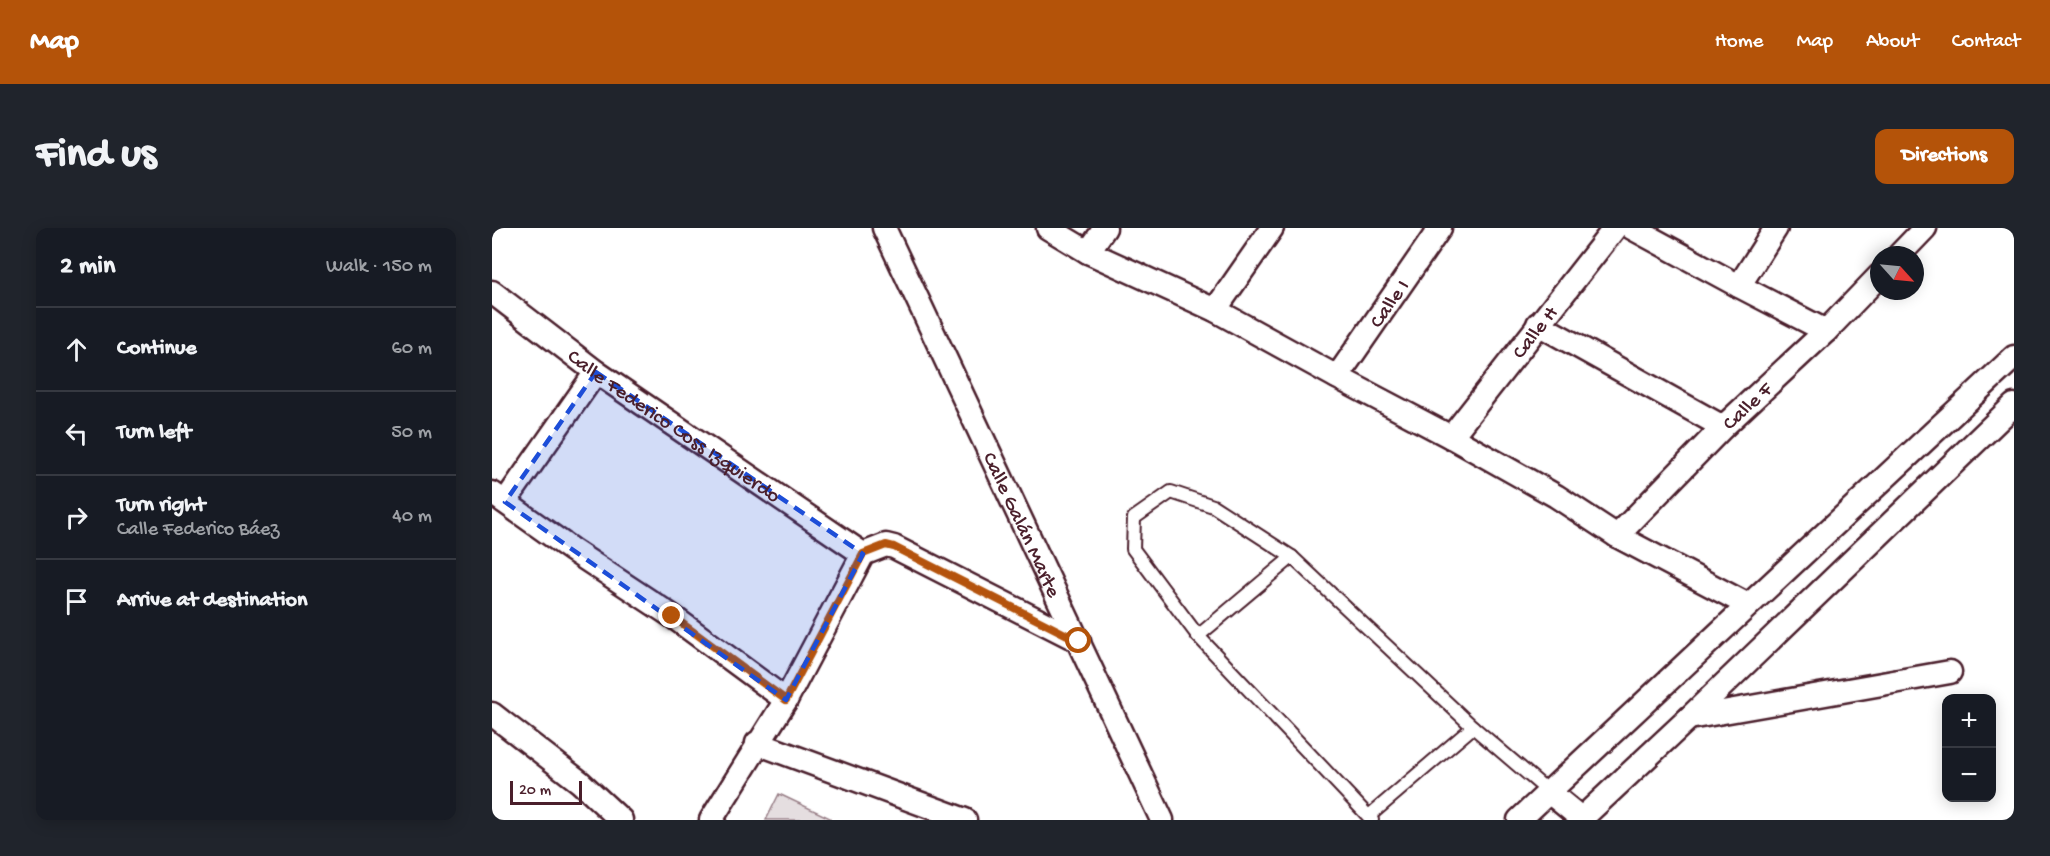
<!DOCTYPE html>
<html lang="en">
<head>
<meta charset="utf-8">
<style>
  :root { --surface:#171b24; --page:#20242c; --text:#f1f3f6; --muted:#9ea1a6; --line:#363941; --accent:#b45309 }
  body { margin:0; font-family:"Gochi Hand",sans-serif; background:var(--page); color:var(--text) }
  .controls { position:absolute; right:18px; bottom:18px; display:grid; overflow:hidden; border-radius:12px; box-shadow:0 3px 15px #0003 }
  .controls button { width:54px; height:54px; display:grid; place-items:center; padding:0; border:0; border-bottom:2px solid var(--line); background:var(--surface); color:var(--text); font:30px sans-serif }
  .compass { position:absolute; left:1378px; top:18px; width:54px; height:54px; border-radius:50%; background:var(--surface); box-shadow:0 3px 15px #0003; rotate:117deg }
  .scale { position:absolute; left:18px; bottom:15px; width:72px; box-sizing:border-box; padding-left:6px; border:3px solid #4a1f2b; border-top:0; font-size:16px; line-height:21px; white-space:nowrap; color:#4a1f2b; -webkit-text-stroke:4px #fff; paint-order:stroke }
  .stop { position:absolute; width:18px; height:18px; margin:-14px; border:4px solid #b45309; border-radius:50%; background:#fff }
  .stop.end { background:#b45309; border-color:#fff; box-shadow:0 2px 6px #0008 }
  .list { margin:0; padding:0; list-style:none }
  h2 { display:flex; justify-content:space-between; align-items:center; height:78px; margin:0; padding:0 24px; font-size:26px }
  h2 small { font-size:20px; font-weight:400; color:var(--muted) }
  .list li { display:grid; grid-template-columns:39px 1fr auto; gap:18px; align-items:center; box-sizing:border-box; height:84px; padding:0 24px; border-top:2px solid var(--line) }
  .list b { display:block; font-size:22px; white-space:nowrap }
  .list p { margin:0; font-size:20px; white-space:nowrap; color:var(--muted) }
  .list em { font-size:20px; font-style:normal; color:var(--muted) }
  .icon { flex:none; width:33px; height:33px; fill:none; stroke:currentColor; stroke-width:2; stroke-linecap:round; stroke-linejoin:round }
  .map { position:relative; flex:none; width:1522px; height:592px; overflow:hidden; border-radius:12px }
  header { display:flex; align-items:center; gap:36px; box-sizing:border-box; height:84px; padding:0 30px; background:var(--accent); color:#fff }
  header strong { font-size:28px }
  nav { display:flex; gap:33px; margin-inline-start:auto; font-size:21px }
  .intro { display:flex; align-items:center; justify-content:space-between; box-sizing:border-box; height:144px; padding:0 36px }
  h1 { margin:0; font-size:42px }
  .button { padding:15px 27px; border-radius:12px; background:var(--accent); color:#fff; font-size:21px; font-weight:700 }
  main { display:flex; gap:36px; padding:0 36px }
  aside { flex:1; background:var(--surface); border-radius:12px; box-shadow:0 3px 15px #0003 }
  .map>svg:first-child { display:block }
</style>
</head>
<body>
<header>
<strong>Map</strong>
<nav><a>Home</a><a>Map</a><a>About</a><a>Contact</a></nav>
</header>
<div class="intro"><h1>Find us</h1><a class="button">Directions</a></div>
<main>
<aside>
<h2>2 min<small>Walk · 150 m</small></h2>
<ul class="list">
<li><svg class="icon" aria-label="ahead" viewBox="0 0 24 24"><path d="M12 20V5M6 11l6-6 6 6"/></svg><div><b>Continue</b></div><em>60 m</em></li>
<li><svg class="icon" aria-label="left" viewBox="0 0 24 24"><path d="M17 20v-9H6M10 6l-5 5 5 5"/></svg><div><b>Turn left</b></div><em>50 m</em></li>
<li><svg class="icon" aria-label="right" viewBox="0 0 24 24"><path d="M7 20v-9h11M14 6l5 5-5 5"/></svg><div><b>Turn right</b><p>Calle Federico Báez</p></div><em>40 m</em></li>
<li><svg class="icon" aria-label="arrive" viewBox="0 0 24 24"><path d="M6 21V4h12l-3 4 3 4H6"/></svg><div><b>Arrive at destination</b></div></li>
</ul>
</aside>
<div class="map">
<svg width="1522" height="592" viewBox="0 0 1522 592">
  <rect width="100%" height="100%" fill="#fff"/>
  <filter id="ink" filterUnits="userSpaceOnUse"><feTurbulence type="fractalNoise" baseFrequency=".0167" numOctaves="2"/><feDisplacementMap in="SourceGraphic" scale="12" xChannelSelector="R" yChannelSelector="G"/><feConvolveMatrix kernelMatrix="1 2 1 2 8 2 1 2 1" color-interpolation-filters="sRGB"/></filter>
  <g filter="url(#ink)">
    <path fill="#e5dee0" stroke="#987e86" stroke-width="1.5" d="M287 566 338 590 337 592H274Z"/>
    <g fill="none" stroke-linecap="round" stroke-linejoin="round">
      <g stroke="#4a1f2b" stroke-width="16">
        <g id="service">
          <path d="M706 408 800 329"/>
          <path d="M877 588 981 499"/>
          <path d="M880 592 706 408 641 321 642 290 679 264 721 278 800 329 981 499 1057 564"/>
        </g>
      </g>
      <g stroke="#4a1f2b" stroke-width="27">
        <g id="minor">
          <path id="s1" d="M392 0 670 592"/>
          <path d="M556 0 596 24 723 82 845 149 959 209 1064 268 1125 308 1256 377"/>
          <path d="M1140 0 1247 58 1334 103"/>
          <path d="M596 24 613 0"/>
          <path d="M1407 27 1433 0"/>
          <path d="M1247 58 1284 0"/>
          <path id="s2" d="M0 64 104 144 371 326"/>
          <path d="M723 82 780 0"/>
          <path d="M1046 96 1231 199"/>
          <path id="s3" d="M845 149 948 0"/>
          <path id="s4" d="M959 209 1123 0"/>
          <path d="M0 265 80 322 180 388 294 472"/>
          <path d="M13 274 104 144"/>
          <path id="s5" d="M1125 308 1231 199 1334 103 1387 48"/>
          <path d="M0 486 88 554 129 592"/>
          <path d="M1197 490 1458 444"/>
          <path d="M265 515 473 592"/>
          <path d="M1057 564 1090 591"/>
          <path d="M219 592 294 472 371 326 394 317 402 319 587 413"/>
          <path d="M1027 592 1522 129"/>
          <path d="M1088 592 1197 490 1522 177"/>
        </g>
      </g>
      <use href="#service" stroke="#fff" stroke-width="12"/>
      <use href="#minor" stroke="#fff" stroke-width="22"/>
    </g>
  </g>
  <g fill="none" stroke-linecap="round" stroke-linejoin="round" filter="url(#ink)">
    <path stroke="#b45309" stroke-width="8" d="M180 388 294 472 371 326 394 317 402 319 587 413"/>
  </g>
  <path fill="#1d4ed8" fill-opacity="0.2" stroke="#1d4ed8" stroke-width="4.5" stroke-dasharray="12 8" stroke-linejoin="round" d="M104 144 371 326 294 472 13 274Z"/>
  <g text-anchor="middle" stroke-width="4.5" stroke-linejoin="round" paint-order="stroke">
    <g font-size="21" fill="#4a1f2b" stroke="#fff">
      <text dy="7" stroke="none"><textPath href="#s3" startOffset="90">Calle I</textPath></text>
      <text dy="7" stroke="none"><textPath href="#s4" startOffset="134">Calle H</textPath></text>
      <text dy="7" stroke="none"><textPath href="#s5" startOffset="184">Calle F</textPath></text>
      <text dy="7" stroke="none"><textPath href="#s2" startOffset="226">Calle Federico Coss Izquierdo</textPath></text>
      <text dy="7" stroke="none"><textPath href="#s1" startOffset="327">Calle Galán Marte</textPath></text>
    </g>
  </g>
</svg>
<div class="controls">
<button>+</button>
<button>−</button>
</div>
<svg class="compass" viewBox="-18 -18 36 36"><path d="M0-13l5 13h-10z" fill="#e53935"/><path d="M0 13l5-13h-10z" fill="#9ea1a6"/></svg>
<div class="scale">20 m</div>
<div class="stop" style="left:587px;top:413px"></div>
<div class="stop end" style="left:180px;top:388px"></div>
</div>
</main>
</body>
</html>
